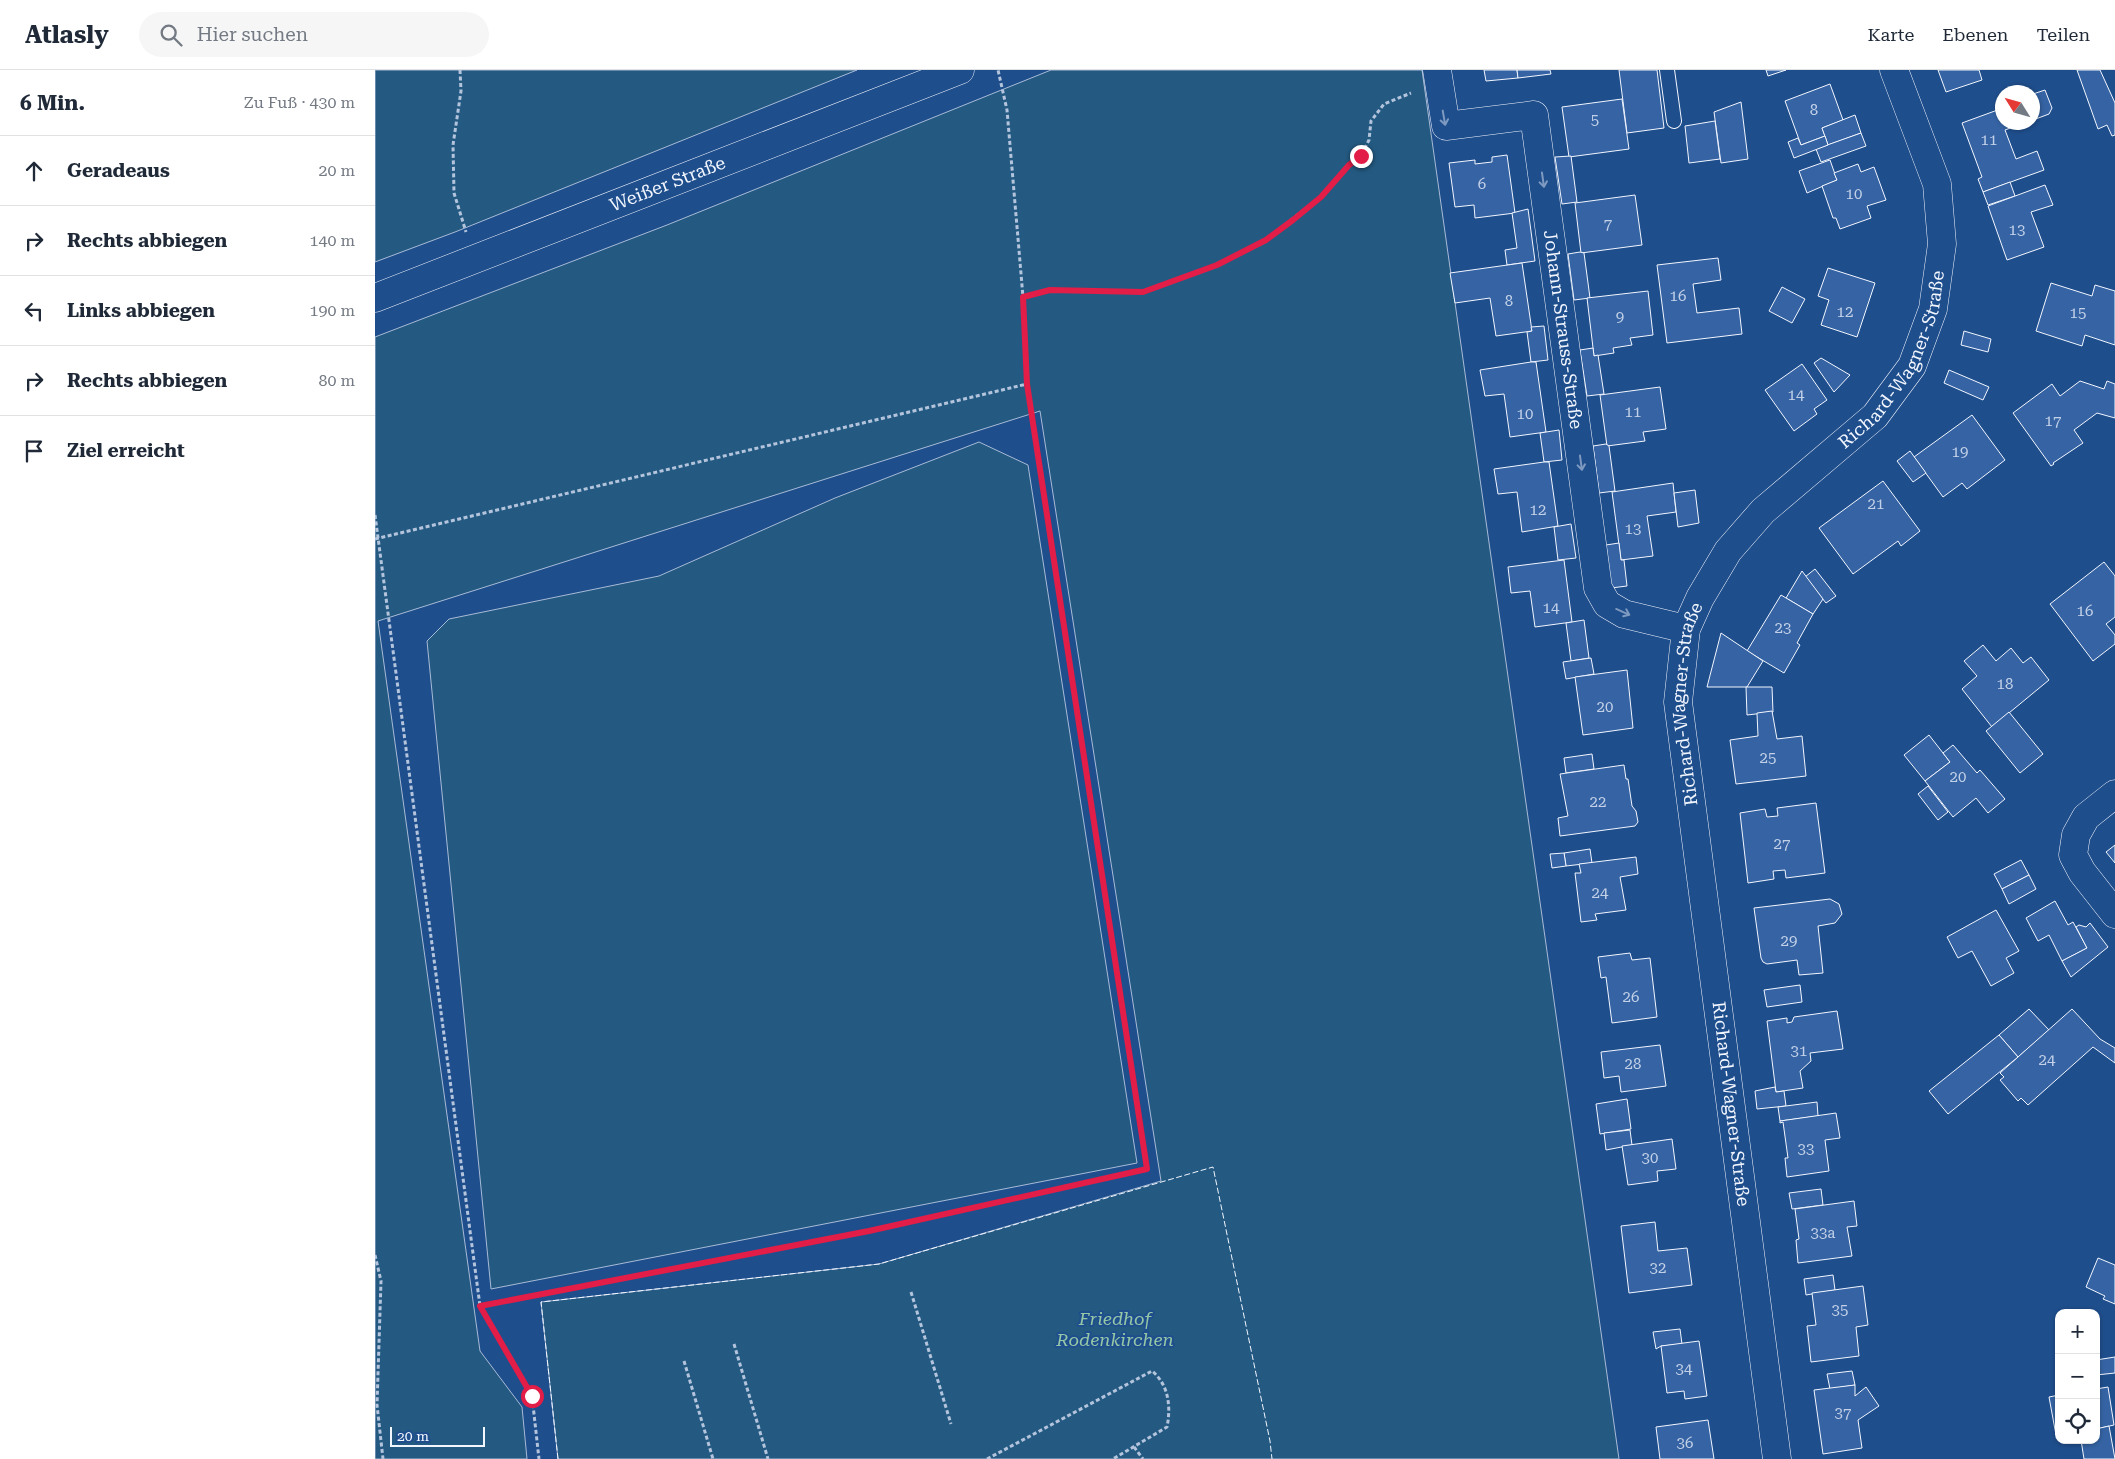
<!DOCTYPE html>
<html lang="de">
<head>
<meta charset="utf-8">
<style>
  :root { --surface:#fff; --page:#f6f6f7; --text:#1f2937; --muted:#747a83; --line:#e0e1e3 }
  body { margin:0; font-family:"Roboto Serif",serif; background:var(--page); color:var(--text) }
  .controls { position:absolute; right:15px; bottom:15px; display:grid; overflow:hidden; border-radius:10px; box-shadow:0 1px 4px #0004 }
  .controls button { width:45px; height:45px; display:grid; place-items:center; padding:0; border:0; border-bottom:1px solid var(--line); background:var(--surface); color:var(--text); font:25px sans-serif }
  .compass { position:absolute; left:1620px; top:15px; width:45px; height:45px; border-radius:50%; background:var(--surface); box-shadow:0 1px 4px #0004; rotate:307deg }
  .scale { position:absolute; left:15px; bottom:12px; width:95px; box-sizing:border-box; padding-left:5px; border:2px solid #f2f6ff; border-top:0; font-size:14px; line-height:18px; white-space:nowrap; color:#f2f6ff; -webkit-text-stroke:4px #1f4e8c; paint-order:stroke }
  .stop { position:absolute; width:15px; height:15px; margin:-11px; border:4px solid #e11d48; border-radius:50%; background:#fff }
  .stop.end { background:#e11d48; border-color:#fff; box-shadow:0 1px 5px #0008 }
  .list { margin:0; padding:0; list-style:none }
  h2 { display:flex; justify-content:space-between; align-items:center; height:65px; margin:0; padding:0 20px; font-size:21px }
  h2 small { font-size:16px; font-weight:400; color:var(--muted) }
  .list li { display:grid; grid-template-columns:32px 1fr auto; gap:15px; align-items:center; box-sizing:border-box; height:70px; padding:0 20px; border-top:1px solid var(--line) }
  .list b { display:block; font-size:19px; white-space:nowrap }
  .list em { font-size:16px; font-style:normal; color:var(--muted) }
  .icon { flex:none; width:28px; height:28px; fill:none; stroke:currentColor; stroke-width:2; stroke-linecap:round; stroke-linejoin:round }
  .map { position:relative; flex:none; width:1740px; height:1389px; overflow:hidden }
  header { display:flex; align-items:center; gap:30px; box-sizing:border-box; height:70px; padding:0 25px; background:var(--surface); border-bottom:1px solid var(--line) }
  header strong { font-size:24px }
  nav { display:flex; gap:28px; margin-inline-start:auto; font-size:18px }
  .search { width:350px; height:45px; background:var(--page); display:flex; align-items:center; gap:12px; box-sizing:border-box; padding:0 18px; border-radius:28px; color:var(--muted); font-size:19px }
  main { display:flex }
  aside { flex:1; background:var(--surface) }
  .map>svg:first-child { display:block }
</style>
</head>
<body>
<header>
<strong>Atlasly</strong>
<div class="search"><svg class="icon" aria-label="search" viewBox="0 0 24 24"><circle cx="10" cy="10" r="6"/><path d="M15 15l6 6"/></svg>Hier suchen</div>
<nav><a>Karte</a><a>Ebenen</a><a>Teilen</a></nav>
</header>
<main>
<aside>
<h2>6 Min.<small>Zu Fuß · 430 m</small></h2>
<ul class="list">
<li><svg class="icon" aria-label="ahead" viewBox="0 0 24 24"><path d="M12 20V5M6 11l6-6 6 6"/></svg><div><b>Geradeaus</b></div><em>20 m</em></li>
<li><svg class="icon" aria-label="right" viewBox="0 0 24 24"><path d="M7 20v-9h11M14 6l5 5-5 5"/></svg><div><b>Rechts abbiegen</b></div><em>140 m</em></li>
<li><svg class="icon" aria-label="left" viewBox="0 0 24 24"><path d="M17 20v-9H6M10 6l-5 5 5 5"/></svg><div><b>Links abbiegen</b></div><em>190 m</em></li>
<li><svg class="icon" aria-label="right" viewBox="0 0 24 24"><path d="M7 20v-9h11M14 6l5 5-5 5"/></svg><div><b>Rechts abbiegen</b></div><em>80 m</em></li>
<li><svg class="icon" aria-label="arrive" viewBox="0 0 24 24"><path d="M6 21V4h12l-3 4 3 4H6"/></svg><div><b>Ziel erreicht</b></div></li>
</ul>
</aside>
<div class="map">
<svg width="1740" height="1389" viewBox="0 0 1740 1389">
  <rect width="100%" height="100%" fill="#1f4e8c"/>
  <g fill="#245a82" stroke="#a8bbd7">
    <path d="M0 0H482L80 162 0 192Z"/>
    <path d="M676 0H1047L1244 1389H183L166 1232 504 1194 786 1111 665 341 3 551 105 1281 147 1337 152 1389H0V267L292 155Z"/>
    <path d="M604 372 653 395 762 1093 116 1219 52 571 74 549 284 506 460 428Z"/>
  </g>
  <g fill="#3563a3" stroke="#f2f6ff">
    <path d="M1109 0H1142L1143 8 1111 11Z"/>
    <path d="M1142 0H1175L1176 4 1143 8Z"/>
    <path d="M1244 0H1282L1289 58 1252 63Z"/>
    <path d="M1391 0H1411L1393 6Z"/>
    <path d="M1563 0H1604L1607 10 1571 22Z"/>
    <path d="M1702 0H1725L1740 33V65L1737 66 1732 55 1723 59Z"/>
    <path d="M1455 14 1468 50 1447 58 1450 66 1426 75 1410 31Z"/>
    <path d="M1670 20 1677 38 1674 44 1658 50V24Z"/>
    <path d="M1247 29 1254 79 1194 87 1187 37Z"/>
    <path d="M1366 32 1373 89 1346 93 1339 42Z"/>
    <path d="M1628 38V52H1651L1630 60 1641 89 1662 81 1669 100 1608 122 1603 109 1607 107 1587 53Z"/>
    <path d="M1480 45 1486 63 1453 75 1447 58Z"/>
    <path d="M1340 51 1345 89 1314 93 1310 56Z"/>
    <path d="M1486 63 1491 76 1446 92 1441 79Z"/>
    <path d="M1450 66 1453 75 1419 88 1413 72 1423 68 1426 75Z"/>
    <path d="M1132 85 1140 143 1100 148 1099 135 1080 137 1074 93 1100 90V94L1117 92V87Z"/>
    <path d="M1196 86 1202 132 1187 134 1180 87Z"/>
    <path d="M1455 90 1462 110 1432 123 1424 101Z"/>
    <path d="M1483 94 1486 102 1499 97 1511 130 1492 136 1496 148 1465 159 1461 148H1458L1447 116 1462 110 1459 103Z"/>
    <path d="M1635 112 1640 126 1613 135 1608 122Z"/>
    <path d="M1670 115 1678 135 1656 142 1669 177 1632 190 1613 136Z"/>
    <path d="M1260 125 1267 175 1206 183 1200 133Z"/>
    <path d="M1153 139 1160 191 1132 195 1130 180 1142 178 1137 143Z"/>
    <path d="M1205 182 1209 183 1215 228 1199 230 1193 184Z"/>
    <path d="M1343 188 1346 210 1318 214 1322 243 1364 238 1367 264 1292 273 1282 195Z"/>
    <path d="M1147 193 1157 261 1121 266 1115 228 1080 233 1075 203Z"/>
    <path d="M1453 198 1500 213 1482 267 1446 255 1454 230 1443 226Z"/>
    <path d="M1676 213 1717 226 1720 215 1740 221V275L1710 265 1707 276 1661 261Z"/>
    <path d="M1407 217 1430 229 1417 253 1394 241Z"/>
    <path d="M1273 221 1278 265 1255 268 1257 275 1238 278 1239 283 1219 286 1212 228Z"/>
    <path d="M1169 256 1173 290 1156 292 1152 262 1157 261 1156 257Z"/>
    <path d="M1589 261 1616 269 1613 282 1586 275Z"/>
    <path d="M1218 278 1219 286 1223 285 1229 324 1212 326 1205 280Z"/>
    <path d="M1446 288 1475 305 1459 322 1439 293Z"/>
    <path d="M1156 292H1161L1171 362 1135 367 1129 324 1110 326 1105 300Z"/>
    <path d="M1427 294 1452 330 1439 339 1442 344 1419 361 1390 320Z"/>
    <path d="M1574 300 1614 317 1608 330 1569 313Z"/>
    <path d="M1705 311 1729 319 1732 311 1740 314V348L1722 343 1699 360 1708 373 1678 393 1679 394 1676 396 1638 343 1677 314 1685 326Z"/>
    <path d="M1285 317 1291 359 1268 362 1270 371 1232 376 1225 325Z"/>
    <path d="M1597 345 1630 390 1592 419 1587 413 1568 427 1539 387Z"/>
    <path d="M1184 360 1187 390 1169 392 1165 363Z"/>
    <path d="M1231 374 1234 376 1240 421 1224 423 1218 376Z"/>
    <path d="M1535 381 1551 403 1538 412 1522 391Z"/>
    <path d="M1169 392H1174L1183 456 1147 462 1142 422 1123 424 1119 399Z"/>
    <path d="M1508 411 1545 461 1526 476 1523 471 1478 504 1444 458Z"/>
    <path d="M1298 413 1301 442 1272 446 1278 486 1246 490 1237 422Z"/>
    <path d="M1320 420 1324 453 1303 457 1299 423Z"/>
    <path d="M1196 454 1201 488 1183 490 1179 457Z"/>
    <path d="M1244 473 1246 490H1249L1252 516 1236 518 1231 475Z"/>
    <path d="M1189 490 1197 552 1160 557 1155 521 1136 523 1133 497Z"/>
    <path d="M1729 492 1740 506V547L1731 554 1740 565V574L1718 591 1675 534Z"/>
    <path d="M1440 499 1461 526 1451 533 1430 507Z"/>
    <path d="M1427 501 1448 529 1438 544 1411 528Z"/>
    <path d="M1406 525 1438 544 1422 573 1425 575 1409 603 1372 581Z"/>
    <path d="M1209 550 1214 588 1196 591 1191 553Z"/>
    <path d="M1346 563 1388 591 1372 617H1332Z"/>
    <path d="M1608 575 1621 591 1636 578 1648 593 1656 587 1674 610 1617 657 1587 619 1602 606 1589 591Z"/>
    <path d="M1216 588 1219 604 1191 609 1188 592Z"/>
    <path d="M1252 600 1258 658 1208 665 1200 607Z"/>
    <path d="M1371 617H1397L1398 642 1372 645Z"/>
    <path d="M1397 641 1402 669 1427 666 1431 706 1361 714 1355 670 1383 666 1382 643Z"/>
    <path d="M1634 642 1668 684 1645 703 1611 661Z"/>
    <path d="M1554 665 1575 692 1550 711 1529 685Z"/>
    <path d="M1578 675 1602 703 1605 700 1630 729 1613 743 1601 728 1578 747 1550 711 1575 692 1568 683Z"/>
    <path d="M1217 684 1219 699 1191 703 1189 688Z"/>
    <path d="M1249 695 1251 709H1253L1257 736 1261 741 1263 752 1260 756 1185 766 1183 748 1193 746 1185 704Z"/>
    <path d="M1553 716 1573 742 1563 750 1543 724Z"/>
    <path d="M1441 733 1450 803 1411 808 1410 800 1398 801 1399 809 1373 813 1365 743 1390 739 1392 747 1403 746 1402 738Z"/>
    <path d="M1740 775V793L1731 782Z"/>
    <path d="M1215 779 1217 793 1191 796 1189 783Z"/>
    <path d="M1189 783 1191 796 1177 798 1175 784Z"/>
    <path d="M1261 787 1263 804 1245 807 1251 840 1220 844 1222 850 1206 852 1200 803H1206L1204 794Z"/>
    <path d="M1646 790 1654 805 1627 819 1619 804Z"/>
    <path d="M1654 805 1661 819 1634 834 1627 819Z"/>
    <path d="M1455 829 1464 834 1467 844 1460 853 1443 856 1448 903 1424 905 1422 890 1392 894 1388 892 1386 888 1379 838Z"/>
    <path d="M1680 831 1693 855 1698 852 1712 878 1687 891 1674 865 1663 871 1651 848Z"/>
    <path d="M1621 840 1644 881 1631 888 1639 903 1616 916 1597 881 1583 888 1572 867Z"/>
    <path d="M1715 853 1733 877 1696 907 1687 891 1712 878 1701 857 1704 855 1711 857Z"/>
    <path d="M1255 883 1257 890 1275 888 1282 947 1237 953 1231 907 1226 908 1223 887Z"/>
    <path d="M1425 915 1427 932 1392 937 1389 920Z"/>
    <path d="M1654 939 1674 960 1643 987 1624 965Z"/>
    <path d="M1697 939 1725 969 1740 978V993L1718 977 1653 1035 1646 1028 1643 1031 1625 1010 1629 1007 1625 1003Z"/>
    <path d="M1462 941 1468 979 1435 983 1436 991 1425 1001 1428 1018 1401 1022 1392 951 1412 948V953L1417 952 1419 947Z"/>
    <path d="M1624 965 1643 987 1573 1044 1554 1021Z"/>
    <path d="M1285 975 1291 1016 1246 1022 1244 1006 1229 1008 1226 982Z"/>
    <path d="M1400 1017 1401 1022 1409 1021 1411 1036 1382 1039 1380 1021Z"/>
    <path d="M1252 1029 1256 1059 1225 1064 1221 1034Z"/>
    <path d="M1442 1032 1443 1046 1405 1051 1403 1037Z"/>
    <path d="M1461 1043 1465 1068 1450 1070 1454 1101 1412 1107 1410 1088H1413L1408 1052 1405 1053V1051Z"/>
    <path d="M1255 1060 1257 1075 1231 1080 1229 1063Z"/>
    <path d="M1297 1069 1301 1099 1282 1101 1283 1111 1253 1115 1247 1076Z"/>
    <path d="M1446 1119 1448 1135 1417 1139 1414 1123Z"/>
    <path d="M1479 1131 1482 1156 1472 1157 1477 1186 1423 1193 1421 1170 1424 1169 1420 1139Z"/>
    <path d="M1280 1152 1283 1181 1312 1178 1317 1215 1254 1223 1246 1156Z"/>
    <path d="M1723 1188 1740 1195V1234L1728 1229 1730 1226 1711 1217Z"/>
    <path d="M1458 1205 1460 1220 1431 1225 1429 1209Z"/>
    <path d="M1488 1216 1493 1255 1481 1257 1484 1286 1436 1292 1432 1256 1441 1255 1437 1223Z"/>
    <path d="M1305 1259 1307 1274 1286 1276 1281 1279 1278 1262Z"/>
    <path d="M1324 1271 1332 1326 1310 1329 1309 1321 1292 1323 1286 1276Z"/>
    <path d="M1740 1287V1303L1721 1305V1290Z"/>
    <path d="M1477 1301 1480 1315 1455 1319 1452 1304Z"/>
    <path d="M1480 1315V1326L1491 1317 1504 1336 1483 1350 1487 1378 1448 1384 1439 1320Z"/>
    <path d="M1733 1317 1739 1355 1721 1359V1319Z"/>
    <path d="M1684 1325V1365H1681L1674 1327Z"/>
    <path d="M1333 1350 1339 1389H1285L1281 1357Z"/>
    <path d="M1734 1356 1740 1389H1709L1706 1370H1721V1359Z"/>
  </g>
  <g fill="none" stroke-linecap="round" stroke-linejoin="round">
    <g stroke="#f2f6ff" stroke-width="16">
      <path id="lane" d="M1292 0 1299 51"/>
    </g>
    <g stroke="#f2f6ff" stroke-width="29">
      <g id="street">
        <path id="s1" d="M1062 0 1071 56 1159 45 1223 518 1232 534 1249 544 1311 559"/>
        <path d="M1740 724 1711 747 1701 765 1698 785 1707 802 1740 844"/>
        <path id="s2" d="M1402 1389 1303 632 1311 559 1325 528 1353 481 1388 441 1500 346 1537 296 1558 239 1567 174 1562 114 1519 0"/>
      </g>
    </g>
    <g stroke="#f2f6ff" stroke-width="29">
      <g id="secondary">
        <path id="s3" d="M0 228 585 0"/>
      </g>
    </g>
    <g stroke="#b3c4dc" stroke-width="3" stroke-dasharray="4 2.5" stroke-linecap="butt">
      <path d="M85 0 86 21 78 75 79 123 91 162"/>
      <path d="M648 227 675 220 768 222 842 195 891 170 945 127 974 95 986 86 994 70 996 51 1009 34 1036 23"/>
      <path d="M0 445 105 1236 157 1326 164 1389"/>
      <path d="M0 469 652 314 648 227 632 40 623 0"/>
      <path d="M0 1185 6 1211 2 1335 8 1389"/>
      <path d="M536 1222 576 1354"/>
      <path d="M105 1236 494 1161 772 1099 652 314"/>
      <path d="M359 1274 393 1389"/>
      <path d="M309 1291 338 1389"/>
      <path d="M759 1377 768 1389"/>
      <path d="M612 1389 777 1301C794 1315 796 1337 792 1357L738 1389"/>
    </g>
    <use href="#lane" stroke="#1f4e8c" stroke-width="14"/>
    <use href="#street" stroke="#1f4e8c" stroke-width="28"/>
    <use href="#secondary" stroke="#1f4e8c" stroke-width="28"/>
    <path stroke="#f2f6ff" stroke-width="1" stroke-dasharray="6 2.5" stroke-linecap="butt" d="M183 1389 166 1232 504 1194 838 1097 895 1371 897 1389"/>
  </g>
  <defs><path id="oneway-shaft" d="M-6 0H5M1.5-3L5.5 0L1.5 3" fill="none" stroke-width="1.6" stroke-linecap="round" stroke-linejoin="round" transform="scale(1.25)"/></defs>
  <g stroke="#7e9ac0">
    <use href="#oneway-shaft" transform="translate(1069 48) rotate(80)"/>
    <use href="#oneway-shaft" transform="translate(1168 110) rotate(82)"/>
    <use href="#oneway-shaft" transform="translate(1206 393) rotate(82)"/>
    <use href="#oneway-shaft" transform="translate(1248 542) rotate(24)"/>
  </g>
  <g fill="none" stroke-linecap="round" stroke-linejoin="round">
    <path stroke="#e11d48" stroke-width="6" d="M157 1326 105 1236 494 1161 772 1099 652 314 648 227 675 220 768 222 842 195 891 170 918 150 946 127 974 95 986 86"/>
  </g>
  <g text-anchor="middle" stroke-width="4" stroke-linejoin="round" paint-order="stroke">
    <g font-size="15" fill="#c3d1e8">
      <text x="1439" y="45">8</text>
      <text x="1220" y="55">5</text>
      <text x="1614" y="75">11</text>
      <text x="1107" y="119">6</text>
      <text x="1479" y="129">10</text>
      <text x="1233" y="159">7</text>
      <text x="1642" y="165">13</text>
      <text x="1303" y="231">16</text>
      <text x="1134" y="236">8</text>
      <text x="1470" y="247">12</text>
      <text x="1703" y="248">15</text>
      <text x="1245" y="252">9</text>
      <text x="1421" y="330">14</text>
      <text x="1258" y="347">11</text>
      <text x="1150" y="349">10</text>
      <text x="1678" y="356">17</text>
      <text x="1585" y="387">19</text>
      <text x="1501" y="439">21</text>
      <text x="1163" y="445">12</text>
      <text x="1258" y="464">13</text>
      <text x="1176" y="543">14</text>
      <text x="1710" y="546">16</text>
      <text x="1408" y="563">23</text>
      <text x="1630" y="619">18</text>
      <text x="1230" y="642">20</text>
      <text x="1393" y="693">25</text>
      <text x="1583" y="712">20</text>
      <text x="1223" y="737">22</text>
      <text x="1407" y="779">27</text>
      <text x="1225" y="828">24</text>
      <text x="1414" y="876">29</text>
      <text x="1256" y="932">26</text>
      <text x="1424" y="986">31</text>
      <text x="1672" y="995">24</text>
      <text x="1258" y="999">28</text>
      <text x="1431" y="1084">33</text>
      <text x="1275" y="1093">30</text>
      <text x="1448" y="1168">33a</text>
      <text x="1283" y="1203">32</text>
      <text x="1465" y="1245">35</text>
      <text x="1309" y="1304">34</text>
      <text x="1468" y="1348">37</text>
      <text x="1310" y="1378">36</text>
    </g>
    <g font-size="18" fill="#f2f6ff" stroke="#1f4e8c">
      <text dy="6" stroke="none"><textPath href="#s3" startOffset="314">Weißer Straße</textPath></text>
      <text dy="6" stroke="none"><textPath href="#s1" startOffset="362">Johann-Strauss-Straße</textPath></text>
      <text dy="6" stroke="none"><textPath href="#s2" startOffset="1184">Richard-Wagner-Straße</textPath></text>
      <text dy="6" stroke="none"><textPath href="#s2" startOffset="762">Richard-Wagner-Straße</textPath></text>
      <text transform="translate(1356 1034) rotate(83)" y="6">Richard-Wagner-Straße</text>
    </g>
    <g font-size="18" font-style="italic" fill="#97c8a6" stroke="#1f4e8c">
      <text x="740" y="1255">Friedhof<tspan x="740" dy="21">Rodenkirchen</tspan></text>
    </g>
  </g>
</svg>
<div class="controls">
<button>+</button>
<button>−</button>
<button><svg class="icon" aria-label="locate" viewBox="0 0 24 24"><circle cx="12" cy="12" r="6"/><path d="M12 2v4M12 18v4M2 12h4M18 12h4"/></svg></button>
</div>
<svg class="compass" viewBox="-18 -18 36 36"><path d="M0-13l5 13h-10z" fill="#e53935"/><path d="M0 13l5-13h-10z" fill="#747a83"/></svg>
<div class="scale">20 m</div>
<div class="stop" style="left:157px;top:1326px"></div>
<div class="stop end" style="left:986px;top:86px"></div>
</div>
</main>
</body>
</html>
